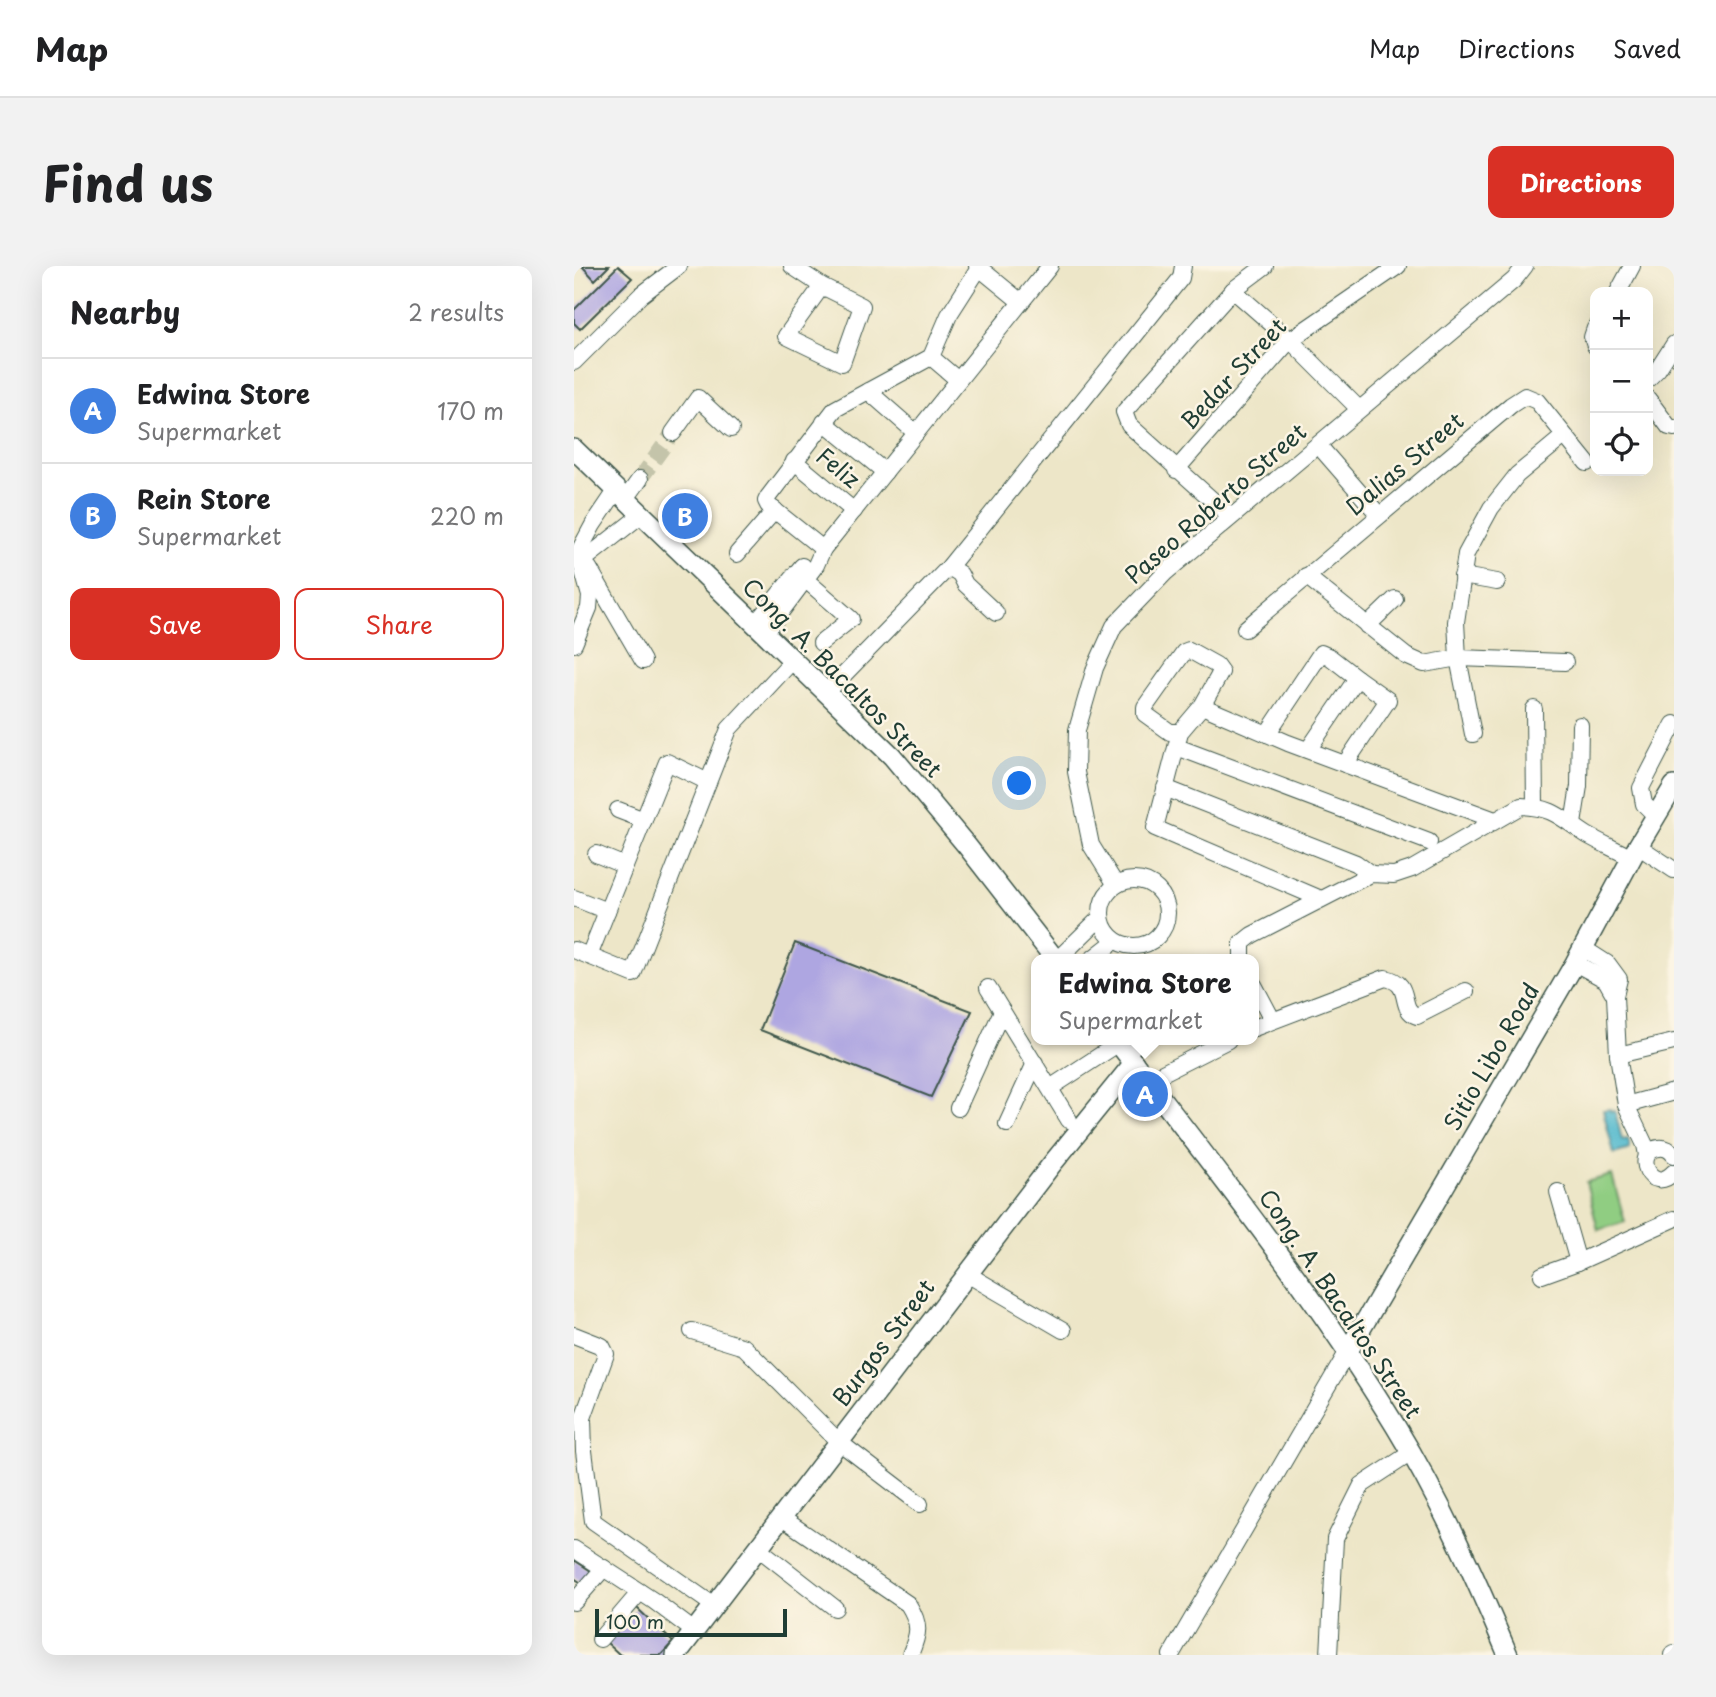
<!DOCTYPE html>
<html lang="en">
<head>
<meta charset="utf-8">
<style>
  :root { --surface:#fff; --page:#f2f2f2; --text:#202124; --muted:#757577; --line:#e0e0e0; --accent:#d93025 }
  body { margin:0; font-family:"Playpen Sans",sans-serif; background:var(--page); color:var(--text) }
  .controls { position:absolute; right:21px; top:21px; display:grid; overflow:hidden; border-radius:14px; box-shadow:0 7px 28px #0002 }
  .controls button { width:63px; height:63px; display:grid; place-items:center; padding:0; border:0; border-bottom:2px solid var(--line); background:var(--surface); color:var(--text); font:35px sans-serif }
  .scale { position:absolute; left:21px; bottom:18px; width:192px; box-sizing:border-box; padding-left:7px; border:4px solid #1f3d34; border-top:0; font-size:19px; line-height:24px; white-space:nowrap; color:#1f3d34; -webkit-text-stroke:5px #fcf5e5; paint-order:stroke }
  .you { position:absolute; left:446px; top:518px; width:24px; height:24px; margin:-18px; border:5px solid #fff; border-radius:50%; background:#1a73e8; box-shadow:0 0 0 10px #1a73e833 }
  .badge { display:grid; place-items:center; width:46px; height:46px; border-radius:50%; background:var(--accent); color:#fff; font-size:23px; font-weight:700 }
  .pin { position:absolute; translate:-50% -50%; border:4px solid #fff; box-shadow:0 2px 7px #0006 }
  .popup { position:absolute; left:457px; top:688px; width:228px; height:91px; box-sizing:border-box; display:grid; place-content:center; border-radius:14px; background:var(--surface); filter:drop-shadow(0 2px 5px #0005); font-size:23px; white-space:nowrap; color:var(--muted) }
  .popup b { font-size:26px; color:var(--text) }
  .popup::after { content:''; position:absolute; left:50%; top:100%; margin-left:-14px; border:14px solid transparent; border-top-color:var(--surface) }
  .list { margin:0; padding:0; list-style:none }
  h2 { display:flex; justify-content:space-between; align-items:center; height:91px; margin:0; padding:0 28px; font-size:30px }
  h2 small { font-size:23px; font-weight:400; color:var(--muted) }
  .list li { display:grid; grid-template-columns:46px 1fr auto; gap:21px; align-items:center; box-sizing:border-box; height:105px; padding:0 28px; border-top:2px solid var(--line) }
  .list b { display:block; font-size:26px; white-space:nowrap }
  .list p { margin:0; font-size:23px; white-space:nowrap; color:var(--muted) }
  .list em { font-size:23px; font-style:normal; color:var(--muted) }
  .actions { display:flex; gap:14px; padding:21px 28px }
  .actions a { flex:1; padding:16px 0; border:2px solid var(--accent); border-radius:14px; text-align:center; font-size:24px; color:var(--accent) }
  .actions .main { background:var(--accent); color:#fff }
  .icon { flex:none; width:38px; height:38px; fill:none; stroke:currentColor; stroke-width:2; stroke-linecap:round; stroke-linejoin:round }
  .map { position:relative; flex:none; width:1100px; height:1389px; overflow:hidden; border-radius:14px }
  header { display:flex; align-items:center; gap:42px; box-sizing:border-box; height:98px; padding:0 35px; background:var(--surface); border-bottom:2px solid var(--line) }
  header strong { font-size:33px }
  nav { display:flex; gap:38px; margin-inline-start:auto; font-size:24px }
  .intro { display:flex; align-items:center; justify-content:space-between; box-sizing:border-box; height:168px; padding:0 42px }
  h1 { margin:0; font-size:49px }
  .button { padding:18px 32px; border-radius:14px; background:var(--accent); color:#fff; font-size:24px; font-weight:700 }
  main { display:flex; gap:42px; padding:0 42px }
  aside { flex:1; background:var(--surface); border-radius:14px; box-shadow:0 7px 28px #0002 }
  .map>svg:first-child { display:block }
</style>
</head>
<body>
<header>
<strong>Map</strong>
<nav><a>Map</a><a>Directions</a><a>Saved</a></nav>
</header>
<div class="intro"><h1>Find us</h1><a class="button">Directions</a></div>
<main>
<aside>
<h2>Nearby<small>2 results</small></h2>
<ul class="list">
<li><span class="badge" style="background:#3f7fe0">A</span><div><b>Edwina Store</b><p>Supermarket</p></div><em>170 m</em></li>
<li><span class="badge" style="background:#3f7fe0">B</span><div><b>Rein Store</b><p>Supermarket</p></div><em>220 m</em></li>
</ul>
<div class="actions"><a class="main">Save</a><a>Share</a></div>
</aside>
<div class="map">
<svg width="1100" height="1389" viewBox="0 0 1100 1389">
  <rect width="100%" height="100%" fill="#fcf5e5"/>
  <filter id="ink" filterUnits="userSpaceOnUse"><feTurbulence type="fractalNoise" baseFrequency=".0143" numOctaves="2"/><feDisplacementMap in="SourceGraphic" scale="14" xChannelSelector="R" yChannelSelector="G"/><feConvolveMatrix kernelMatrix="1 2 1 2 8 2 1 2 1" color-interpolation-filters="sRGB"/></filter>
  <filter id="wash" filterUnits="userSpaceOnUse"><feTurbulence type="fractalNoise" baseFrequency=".00686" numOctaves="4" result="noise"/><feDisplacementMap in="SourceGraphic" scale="28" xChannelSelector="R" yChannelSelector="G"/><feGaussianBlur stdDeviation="1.57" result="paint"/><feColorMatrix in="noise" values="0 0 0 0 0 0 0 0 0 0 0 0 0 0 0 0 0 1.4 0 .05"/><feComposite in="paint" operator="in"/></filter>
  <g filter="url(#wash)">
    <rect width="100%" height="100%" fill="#ede6c8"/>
    <path fill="#90cd82" stroke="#58855b" stroke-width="2" d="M1038 909 1051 956 1024 964 1012 916Z"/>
    <path fill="#4fb8cd" stroke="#377a80" stroke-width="2" d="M1036 843 1037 846 1041 845 1048 874 1054 873 1056 883 1040 888 1029 844Z"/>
    <g id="blocks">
      <g fill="#aea6e1">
        <path d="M8 0H35L21 14Z"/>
        <path d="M44 0 58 12 6 63 0 57V44Z"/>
        <path d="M221 677 398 745 357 831 186 764Z"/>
        <path d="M0 1294 17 1305 9 1318 0 1312Z"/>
        <path d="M63 1342 99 1376 87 1389H46L32 1376Z"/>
      </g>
    </g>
  </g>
  <g filter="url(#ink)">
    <use href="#blocks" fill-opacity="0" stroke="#3e564a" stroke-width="2"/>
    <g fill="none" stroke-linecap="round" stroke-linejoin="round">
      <path stroke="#c4c4aa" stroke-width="16" stroke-dasharray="16 8" stroke-linecap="butt" d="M66 213 99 167"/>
      <g stroke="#3e564a" stroke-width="18">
        <g id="minor">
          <path d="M218 0 248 20 288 40 268 97 212 70 248 20"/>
          <path d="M403 0 447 36"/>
          <path d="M659 24 716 74 785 143"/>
          <path d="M1044 26 1058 0"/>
          <path d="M1021 62 1018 71 1021 80"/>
          <path d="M357 91 384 114"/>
          <path d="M0 96 67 29 105 0"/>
          <path d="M1074 113 1084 103 1100 78"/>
          <path d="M294 125 342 167"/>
          <path d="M1074 133 1095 161 1100 162"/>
          <path d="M250 156 311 206"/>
          <path d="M99 167 124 132 157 163"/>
          <path d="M745 180 805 249"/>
          <path d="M220 195 280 245"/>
          <path d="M602 204 716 74 824 0"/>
          <path d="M51 234 66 213"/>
          <path d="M656 250 555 159 550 146 659 24 691 0"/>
          <path d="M249 283 194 239 192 235 194 231 261 143 357 91 375 49 405 2"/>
          <path d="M4 287 10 294 67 249"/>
          <path d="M163 288 201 244"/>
          <path d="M375 301 386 308 391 318 422 347"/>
          <path d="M15 302 69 395"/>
          <path d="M225 308 277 353 247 377"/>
          <path d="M732 310 832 390 850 398 884 392 991 396"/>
          <path d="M888 310 923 316"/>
          <path d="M181 358 228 300"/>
          <path d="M793 360 821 333"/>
          <path d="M671 363 937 139 951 130 963 135 1013 197"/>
          <path d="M191 367 242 299 249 283 476 0"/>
          <path d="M0 378 15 342 16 330 4 287 19 259 42 225"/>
          <path d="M253 426 375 301 607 12 609 0"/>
          <path d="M628 440 714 477 921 554"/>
          <path d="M960 443 961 541"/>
          <path d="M606 466H596L571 448V441L610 386 615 384 642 399 647 406 628 440 606 466 581 562 747 633"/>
          <path d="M693 468 747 387 756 391 783 412"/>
          <path d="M899 468 884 392 882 356 892 288 917 242 943 209 990 170"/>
          <path d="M603 481 855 576"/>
          <path d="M734 484 783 412 814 434 771 498"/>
          <path d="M591 522 782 597 797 608"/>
          <path d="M44 544 70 554"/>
          <path d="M1082 550 1070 538 1067 522 1100 458"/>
          <path d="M999 558 1005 520 1006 459"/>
          <path d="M1064 580 1100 604"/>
          <path d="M22 588 51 600"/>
          <circle cx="560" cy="647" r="33"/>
          <path d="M542 619 517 579 502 506 503 464 521 402 540 360 592 306 940 14 951 0"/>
          <path d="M0 632 33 645"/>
          <path d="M1009 682 1034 698 1045 713 1041 730 1044 789 1052 839 1071 879 1073 889"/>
          <path d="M0 684 59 708 155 463 219 394"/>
          <path d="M15 690 93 496 134 516"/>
          <path d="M484 693 527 651"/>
          <path d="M518 693 541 675"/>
          <path d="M668 693V677L678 669 797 608 820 609 838 603 947 540C982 542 985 551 1013 569 1027 577 1043 584 1058 592"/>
          <path d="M1001 697 1032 714 1041 730"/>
          <path d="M680 719 698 753"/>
          <path d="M414 722 495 854"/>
          <path d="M680 762 811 712C840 717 823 743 843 750L892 725"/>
          <path d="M551 785 571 774"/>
          <path d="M1044 789 1100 776"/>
          <path d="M573 815 654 774"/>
          <path d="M476 822 545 777"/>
          <path d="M1052 839 1100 826"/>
          <path d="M384 842 428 745"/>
          <path d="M433 858 461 797"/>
          <path d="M1100 889C1096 884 1092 881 1085 882 1058 885 1076 931 1100 906"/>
          <path d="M984 926 1004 996"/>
          <path d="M393 1008 489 1064"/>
          <path d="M968 1009 1004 996 1100 953"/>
          <path d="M118 1065 170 1081 265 1176 346 1238"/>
          <path d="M0 1069 28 1080 32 1088 9 1152 10 1185 19 1255 139 1339"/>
          <path d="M208 1252 334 1338C347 1359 345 1367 336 1389"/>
          <path d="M184 1282 261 1342"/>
          <path d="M0 1283 80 1335 120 1365"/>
          <path d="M0 1336 30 1302"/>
          <path d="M26 1373 66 1326"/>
          <path d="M597 1389 774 1085"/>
          <path d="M755 1389 761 1273 788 1219 837 1187"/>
          <path d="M1098 1389 1100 1387"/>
        </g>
      </g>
      <g stroke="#3e564a" stroke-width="22">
        <g id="tertiary">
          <path d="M0 183 318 490 393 580 481 693"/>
          <path d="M542 774C639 900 739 1025 822 1161 866 1233 901 1311 934 1389"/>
          <path d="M774 1085 1001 697 1064 580 1100 520"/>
          <path d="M102 1389 478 898 560 797"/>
        </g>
      </g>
      <use href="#minor" stroke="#fff" stroke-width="16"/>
      <use href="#tertiary" stroke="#fff" stroke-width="19"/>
    </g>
  </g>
  <g text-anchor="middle" stroke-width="5" stroke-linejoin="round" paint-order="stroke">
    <g font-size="23" fill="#1f3d34" stroke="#fcf5e5">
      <text transform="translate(660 108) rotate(-47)" y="8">Bedar Street</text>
      <text transform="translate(831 198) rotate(-40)" y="8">Dalias Street</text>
      <text transform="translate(264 202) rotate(40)" y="8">Feliz</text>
      <text transform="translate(642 238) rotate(-41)" y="8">Paseo Roberto Street</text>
      <text transform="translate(268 412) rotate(45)" y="8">Cong. A. Bacaltos Street</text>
      <text transform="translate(918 791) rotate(-60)" y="8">Sitio Libo Road</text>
      <text transform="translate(766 1038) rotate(56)" y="8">Cong. A. Bacaltos Street</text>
      <text transform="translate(310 1077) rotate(-53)" y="8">Burgos Street</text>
    </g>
  </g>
</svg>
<div class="controls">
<button>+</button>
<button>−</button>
<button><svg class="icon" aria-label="locate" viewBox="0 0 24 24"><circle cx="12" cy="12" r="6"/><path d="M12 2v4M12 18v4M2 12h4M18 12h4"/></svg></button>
</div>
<div class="scale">100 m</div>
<div class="you"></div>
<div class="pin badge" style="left:571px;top:828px;background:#3f7fe0">A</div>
<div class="popup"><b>Edwina Store</b>Supermarket</div>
<div class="pin badge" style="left:111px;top:250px;background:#3f7fe0">B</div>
</div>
</main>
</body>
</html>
